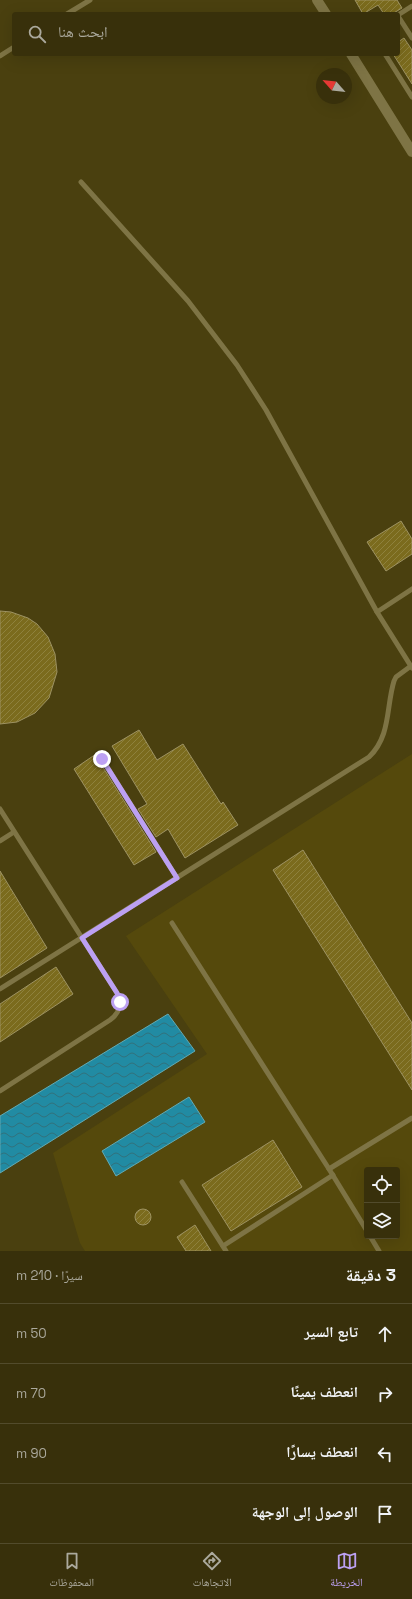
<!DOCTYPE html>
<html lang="ar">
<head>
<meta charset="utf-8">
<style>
  :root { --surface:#38300b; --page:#3f3814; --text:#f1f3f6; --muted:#aba99d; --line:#524b2c; --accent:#bca0f2 }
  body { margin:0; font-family:"Space Grotesk","Noto Naskh Arabic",sans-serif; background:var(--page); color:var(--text); direction:rtl }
  .controls { position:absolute; right:12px; bottom:12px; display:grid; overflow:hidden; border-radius:4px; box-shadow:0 4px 16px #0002 }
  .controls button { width:36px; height:36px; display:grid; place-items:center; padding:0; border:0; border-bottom:1px solid var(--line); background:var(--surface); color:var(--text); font:20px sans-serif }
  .compass { position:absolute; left:316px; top:68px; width:36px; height:36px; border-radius:50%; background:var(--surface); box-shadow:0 4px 16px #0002; rotate:297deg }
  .stop { position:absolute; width:12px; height:12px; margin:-9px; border:3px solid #bca0f2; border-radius:50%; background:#fff }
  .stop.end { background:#bca0f2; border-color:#fff; box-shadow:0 1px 4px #0008 }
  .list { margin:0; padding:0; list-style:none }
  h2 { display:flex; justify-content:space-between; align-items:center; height:52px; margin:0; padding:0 16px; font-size:17px }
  h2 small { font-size:13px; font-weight:400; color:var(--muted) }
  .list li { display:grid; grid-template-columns:26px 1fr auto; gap:12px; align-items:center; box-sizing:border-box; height:60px; padding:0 16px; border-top:1px solid var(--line) }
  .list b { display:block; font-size:15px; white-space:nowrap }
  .list em { font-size:13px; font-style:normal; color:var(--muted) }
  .icon { flex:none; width:22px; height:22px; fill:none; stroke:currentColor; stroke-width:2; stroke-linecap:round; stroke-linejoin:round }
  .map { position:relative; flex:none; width:412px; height:1251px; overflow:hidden; direction:ltr }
  .search { position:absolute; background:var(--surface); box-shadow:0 4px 16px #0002; left:12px; right:12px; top:12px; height:44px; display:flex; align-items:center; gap:10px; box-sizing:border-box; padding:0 14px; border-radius:4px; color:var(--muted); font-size:15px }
  .sheet { height:292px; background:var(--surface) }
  nav { display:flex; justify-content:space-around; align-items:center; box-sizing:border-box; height:56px; border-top:1px solid var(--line); background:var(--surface); font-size:11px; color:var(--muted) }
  nav a { display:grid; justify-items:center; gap:2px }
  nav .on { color:var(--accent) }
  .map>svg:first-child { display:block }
</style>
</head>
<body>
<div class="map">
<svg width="412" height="1251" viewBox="0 0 412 1251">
  <defs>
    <pattern id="water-waves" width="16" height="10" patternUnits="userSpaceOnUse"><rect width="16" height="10" fill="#218ba3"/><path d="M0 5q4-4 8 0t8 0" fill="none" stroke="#31717c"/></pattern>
    <pattern id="building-hatch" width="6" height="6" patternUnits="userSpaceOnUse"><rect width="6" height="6" fill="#7b6b1d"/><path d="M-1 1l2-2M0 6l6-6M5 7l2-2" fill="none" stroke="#8e813d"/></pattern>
  </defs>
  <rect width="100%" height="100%" fill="#4a400f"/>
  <path fill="#55490c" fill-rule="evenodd" d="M412 754V1251H85L80 1243 53 1153 207 1054 126 936ZM367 1170H397V1236H367Z"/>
  <g fill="url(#water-waves)" stroke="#62aab3">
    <path d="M168 1014 195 1051 0 1173V1116Z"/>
    <path d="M189 1097 205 1122 116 1176 102 1151Z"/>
  </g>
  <g fill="url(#building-hatch)" stroke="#9d9262">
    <path d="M355 0H397L402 8 392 14H384L378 5 363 14Z"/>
    <path d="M404 38 412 50V84L393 54H398V42Z"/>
    <path d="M401 521 412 539V554L386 571 367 542Z"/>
    <path d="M0 611 11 612 28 618 37 624 48 637 55 654 57 672 49 698 35 713 17 722 0 724Z"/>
    <path d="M139 730 157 760 183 744 221 804 223 802 238 825 185 858 168 829 156 837 138 809 147 804 112 746Z"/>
    <path d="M96 754 99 761 156 852 134 865 74 769Z"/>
    <path d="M303 850 412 1023V1090L273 870Z"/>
    <path d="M0 871 47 948 0 978Z"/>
    <path d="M56 967 73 994 0 1042V1004Z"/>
    <path d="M273 1140 302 1187 231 1231 202 1185Z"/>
    <circle cx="143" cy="1217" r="8"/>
    <path d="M195 1225 211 1251H186L177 1237Z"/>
  </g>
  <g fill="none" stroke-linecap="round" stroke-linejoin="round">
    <g stroke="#7e7445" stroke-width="5">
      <path d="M67 14 90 0"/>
      <path d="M398 15 412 6"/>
      <path d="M398 16 412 38"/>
      <path d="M385 54 412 97"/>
      <path d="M0 56 14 47"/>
      <path d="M81 182 188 301 237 365 266 410 377 612 412 668"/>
      <path d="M377 612 412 589"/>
      <path d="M102 759 177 878"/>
      <path d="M0 809 117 993C122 1003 120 1013 110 1020L0 1091"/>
      <path d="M0 841 14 832"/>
      <path d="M172 923 329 1169 367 1231"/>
      <path d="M0 989 369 757C391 736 386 707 394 681L396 677 411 666"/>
      <path d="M329 1169 412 1118"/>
      <path d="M182 1182 226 1251"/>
      <path d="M370 1236 379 1251"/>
      <path d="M223 1246 333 1175"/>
    </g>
    <g stroke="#7e7445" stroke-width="10">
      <path d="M317 0 326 14"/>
      <path d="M351 54 412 152"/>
    </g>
  </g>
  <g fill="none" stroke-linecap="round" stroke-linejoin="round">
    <path stroke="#bca0f2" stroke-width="5" d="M102 759 177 878 82 938 117 993 120 1002"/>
  </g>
</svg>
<div class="controls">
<button><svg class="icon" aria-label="locate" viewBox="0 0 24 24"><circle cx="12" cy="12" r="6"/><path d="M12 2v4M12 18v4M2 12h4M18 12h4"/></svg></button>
<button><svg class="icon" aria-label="layers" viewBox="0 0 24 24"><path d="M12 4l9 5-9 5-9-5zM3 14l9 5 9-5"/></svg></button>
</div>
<svg class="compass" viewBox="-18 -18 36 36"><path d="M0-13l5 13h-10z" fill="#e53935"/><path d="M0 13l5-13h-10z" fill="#aba99d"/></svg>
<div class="stop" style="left:120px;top:1002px"></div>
<div class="stop end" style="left:102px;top:759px"></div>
<div class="search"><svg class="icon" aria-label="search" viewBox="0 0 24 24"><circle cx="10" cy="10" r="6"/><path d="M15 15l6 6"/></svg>ابحث هنا</div>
</div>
<section class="sheet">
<h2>3 دقيقة<small>سيرًا · 210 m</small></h2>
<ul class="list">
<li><svg class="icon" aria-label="ahead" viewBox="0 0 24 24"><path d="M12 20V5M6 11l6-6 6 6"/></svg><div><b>تابع السير</b></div><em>50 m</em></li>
<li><svg class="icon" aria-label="right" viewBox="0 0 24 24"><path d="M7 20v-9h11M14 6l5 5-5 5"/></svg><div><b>انعطف يمينًا</b></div><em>70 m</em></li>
<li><svg class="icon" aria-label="left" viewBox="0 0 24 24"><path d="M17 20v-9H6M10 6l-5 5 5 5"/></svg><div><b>انعطف يسارًا</b></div><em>90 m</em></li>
<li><svg class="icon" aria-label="arrive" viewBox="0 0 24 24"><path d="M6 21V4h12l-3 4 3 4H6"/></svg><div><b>الوصول إلى الوجهة</b></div></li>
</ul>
</section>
<nav>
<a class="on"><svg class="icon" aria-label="map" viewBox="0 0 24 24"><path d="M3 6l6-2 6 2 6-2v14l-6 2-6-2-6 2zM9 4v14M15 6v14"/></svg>الخريطة</a>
<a><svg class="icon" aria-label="directions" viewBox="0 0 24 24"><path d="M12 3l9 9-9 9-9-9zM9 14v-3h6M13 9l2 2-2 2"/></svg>الاتجاهات</a>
<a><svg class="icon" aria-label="saved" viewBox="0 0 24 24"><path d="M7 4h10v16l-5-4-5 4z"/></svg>المحفوظات</a>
</nav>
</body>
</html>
